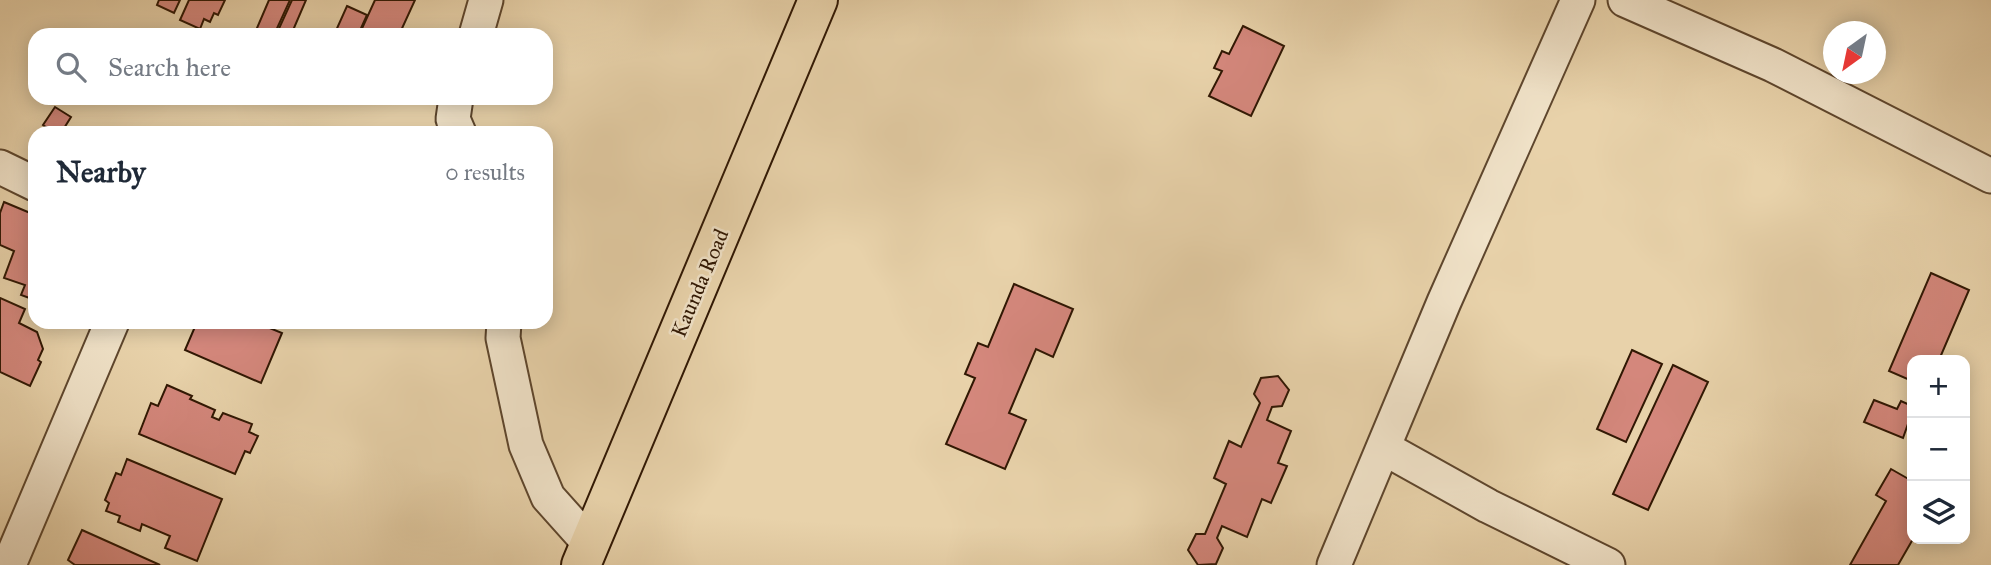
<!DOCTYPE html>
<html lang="en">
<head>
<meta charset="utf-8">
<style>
  :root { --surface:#fff; --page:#f2f2f3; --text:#1f2937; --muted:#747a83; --line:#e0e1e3 }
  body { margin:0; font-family:"IM FELL Great Primer",serif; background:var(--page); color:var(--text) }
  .controls { position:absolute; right:21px; bottom:21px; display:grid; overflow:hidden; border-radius:14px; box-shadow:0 4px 18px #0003 }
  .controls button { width:63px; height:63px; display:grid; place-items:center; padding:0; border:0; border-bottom:2px solid var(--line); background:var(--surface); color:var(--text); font:35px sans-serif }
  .compass { position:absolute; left:1823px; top:21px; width:63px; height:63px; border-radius:50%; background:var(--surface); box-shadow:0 4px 18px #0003; rotate:213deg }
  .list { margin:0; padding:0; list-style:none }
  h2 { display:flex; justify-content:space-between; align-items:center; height:91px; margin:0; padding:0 28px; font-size:30px }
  h2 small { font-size:23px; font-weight:400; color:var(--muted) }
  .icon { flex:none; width:38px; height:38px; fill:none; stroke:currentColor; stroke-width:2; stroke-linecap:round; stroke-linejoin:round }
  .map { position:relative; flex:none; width:1991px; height:565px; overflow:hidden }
  .search { position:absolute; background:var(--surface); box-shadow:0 4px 18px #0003; left:28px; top:28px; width:525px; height:77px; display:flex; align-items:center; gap:18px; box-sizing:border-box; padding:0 24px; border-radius:21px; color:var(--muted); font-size:26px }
  .panel { position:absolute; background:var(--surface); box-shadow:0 4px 18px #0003; left:28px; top:126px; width:525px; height:203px; border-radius:21px }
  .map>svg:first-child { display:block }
</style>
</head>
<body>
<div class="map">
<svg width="1991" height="565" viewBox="0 0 1991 565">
  <rect width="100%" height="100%" fill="#e8d2aa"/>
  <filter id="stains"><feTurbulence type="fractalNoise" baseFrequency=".00286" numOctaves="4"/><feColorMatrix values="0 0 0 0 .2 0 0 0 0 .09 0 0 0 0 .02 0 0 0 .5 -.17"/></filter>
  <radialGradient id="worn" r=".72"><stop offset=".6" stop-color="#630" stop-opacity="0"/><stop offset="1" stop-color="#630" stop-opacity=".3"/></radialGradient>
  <g fill="#d4877c" stroke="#301703" stroke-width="2">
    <path d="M159 0H180L174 13 157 5Z"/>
    <path d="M189 0H225L218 15 214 13 210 22 204 19 200 29 180 20Z"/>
    <path d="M269 0H290L274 35H254Z"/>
    <path d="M292 0H306L291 35H276Z"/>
    <path d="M375 0H415L399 35H359Z"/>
    <path d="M347 6 367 15 358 35H334Z"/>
    <path d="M1243 26 1284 46 1251 116 1209 96 1222 71 1214 68 1222 51 1229 54Z"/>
    <path d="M55 107 71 117 61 133H55L43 125Z"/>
    <path d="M4 202 35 215V300L21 295 25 285 4 278 14 251 0 245V213Z"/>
    <path d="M1931 273 1969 290 1939 360H1912V381L1889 371Z"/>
    <path d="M1014 284 1073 309 1053 357 1036 349 1009 413 1026 420 1005 469 946 444 975 378 965 374 978 343 988 347Z"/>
    <path d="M0 298 25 309 19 323 37 332 43 349 38 360 41 362 30 386 0 372Z"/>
    <path d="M197 322H255L282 333 261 383 185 350Z"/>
    <path d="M1632 350 1662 364 1626 442 1597 429Z"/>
    <path d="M1673 365 1708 382 1648 510 1613 494Z"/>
    <path d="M1278 376 1289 390 1282 406 1272 407 1267 420 1291 431 1278 463 1287 466 1271 503 1262 499 1247 537 1222 526 1217 538 1223 548 1216 564 1198 565 1188 550 1196 534H1205L1226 484 1214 478 1229 441 1241 447 1260 403 1254 394 1261 378Z"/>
    <path d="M167 385 192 396 190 399 215 410 212 417 219 420 223 413 252 424 249 432 258 436 250 453 245 451 235 474 139 434 151 403 158 406Z"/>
    <path d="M1874 400 1897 409 1901 401 1912 406V426L1908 424 1903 438 1864 422Z"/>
    <path d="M127 459 222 499 197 561 165 548 170 536 142 524 140 531 118 522 120 516 106 511 109 503 105 500 116 473 121 475Z"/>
    <path d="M1891 469 1912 481 1913 539 1898 565H1850L1886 501 1876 495Z"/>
    <path d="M82 530 160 565H75L68 560Z"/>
  </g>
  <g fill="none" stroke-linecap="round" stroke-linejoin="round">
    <g stroke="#5e462d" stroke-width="37">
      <g id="minor">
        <path d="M1625 0 1773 65 1991 176"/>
        <path d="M476 35 486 0"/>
        <path d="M456 98 453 119 459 133"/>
        <path d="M0 167 35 184"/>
        <path d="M504 322 503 338 526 445 548 497 590 544"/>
        <path d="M1384 448 1488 506 1608 565"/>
        <path d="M9 565 112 322"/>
        <path d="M1334 565 1444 302 1578 0"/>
      </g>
    </g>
    <g stroke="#301703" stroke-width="42">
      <path id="major" d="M581 565 818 0"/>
    </g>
    <use href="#minor" stroke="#f0e2c8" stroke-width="33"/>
    <use href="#major" stroke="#e8d2aa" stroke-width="38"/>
  </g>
  <g text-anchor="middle" stroke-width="5" stroke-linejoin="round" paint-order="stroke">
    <g font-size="21" fill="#301703" stroke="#f0e2c8">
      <text transform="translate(700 283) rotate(-67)" y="7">Kaunda Road</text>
    </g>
  </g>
  <rect width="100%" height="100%" filter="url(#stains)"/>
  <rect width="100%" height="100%" fill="url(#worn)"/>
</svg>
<div class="controls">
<button>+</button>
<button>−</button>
<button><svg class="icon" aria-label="layers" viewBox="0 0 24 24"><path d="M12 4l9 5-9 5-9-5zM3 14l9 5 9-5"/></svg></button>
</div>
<svg class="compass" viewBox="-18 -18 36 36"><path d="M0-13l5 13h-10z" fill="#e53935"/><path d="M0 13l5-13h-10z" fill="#747a83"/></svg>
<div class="search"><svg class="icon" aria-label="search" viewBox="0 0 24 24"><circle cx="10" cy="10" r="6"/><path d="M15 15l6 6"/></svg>Search here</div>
<section class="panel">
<h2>Nearby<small>0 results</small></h2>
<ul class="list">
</ul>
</section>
</div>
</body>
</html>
